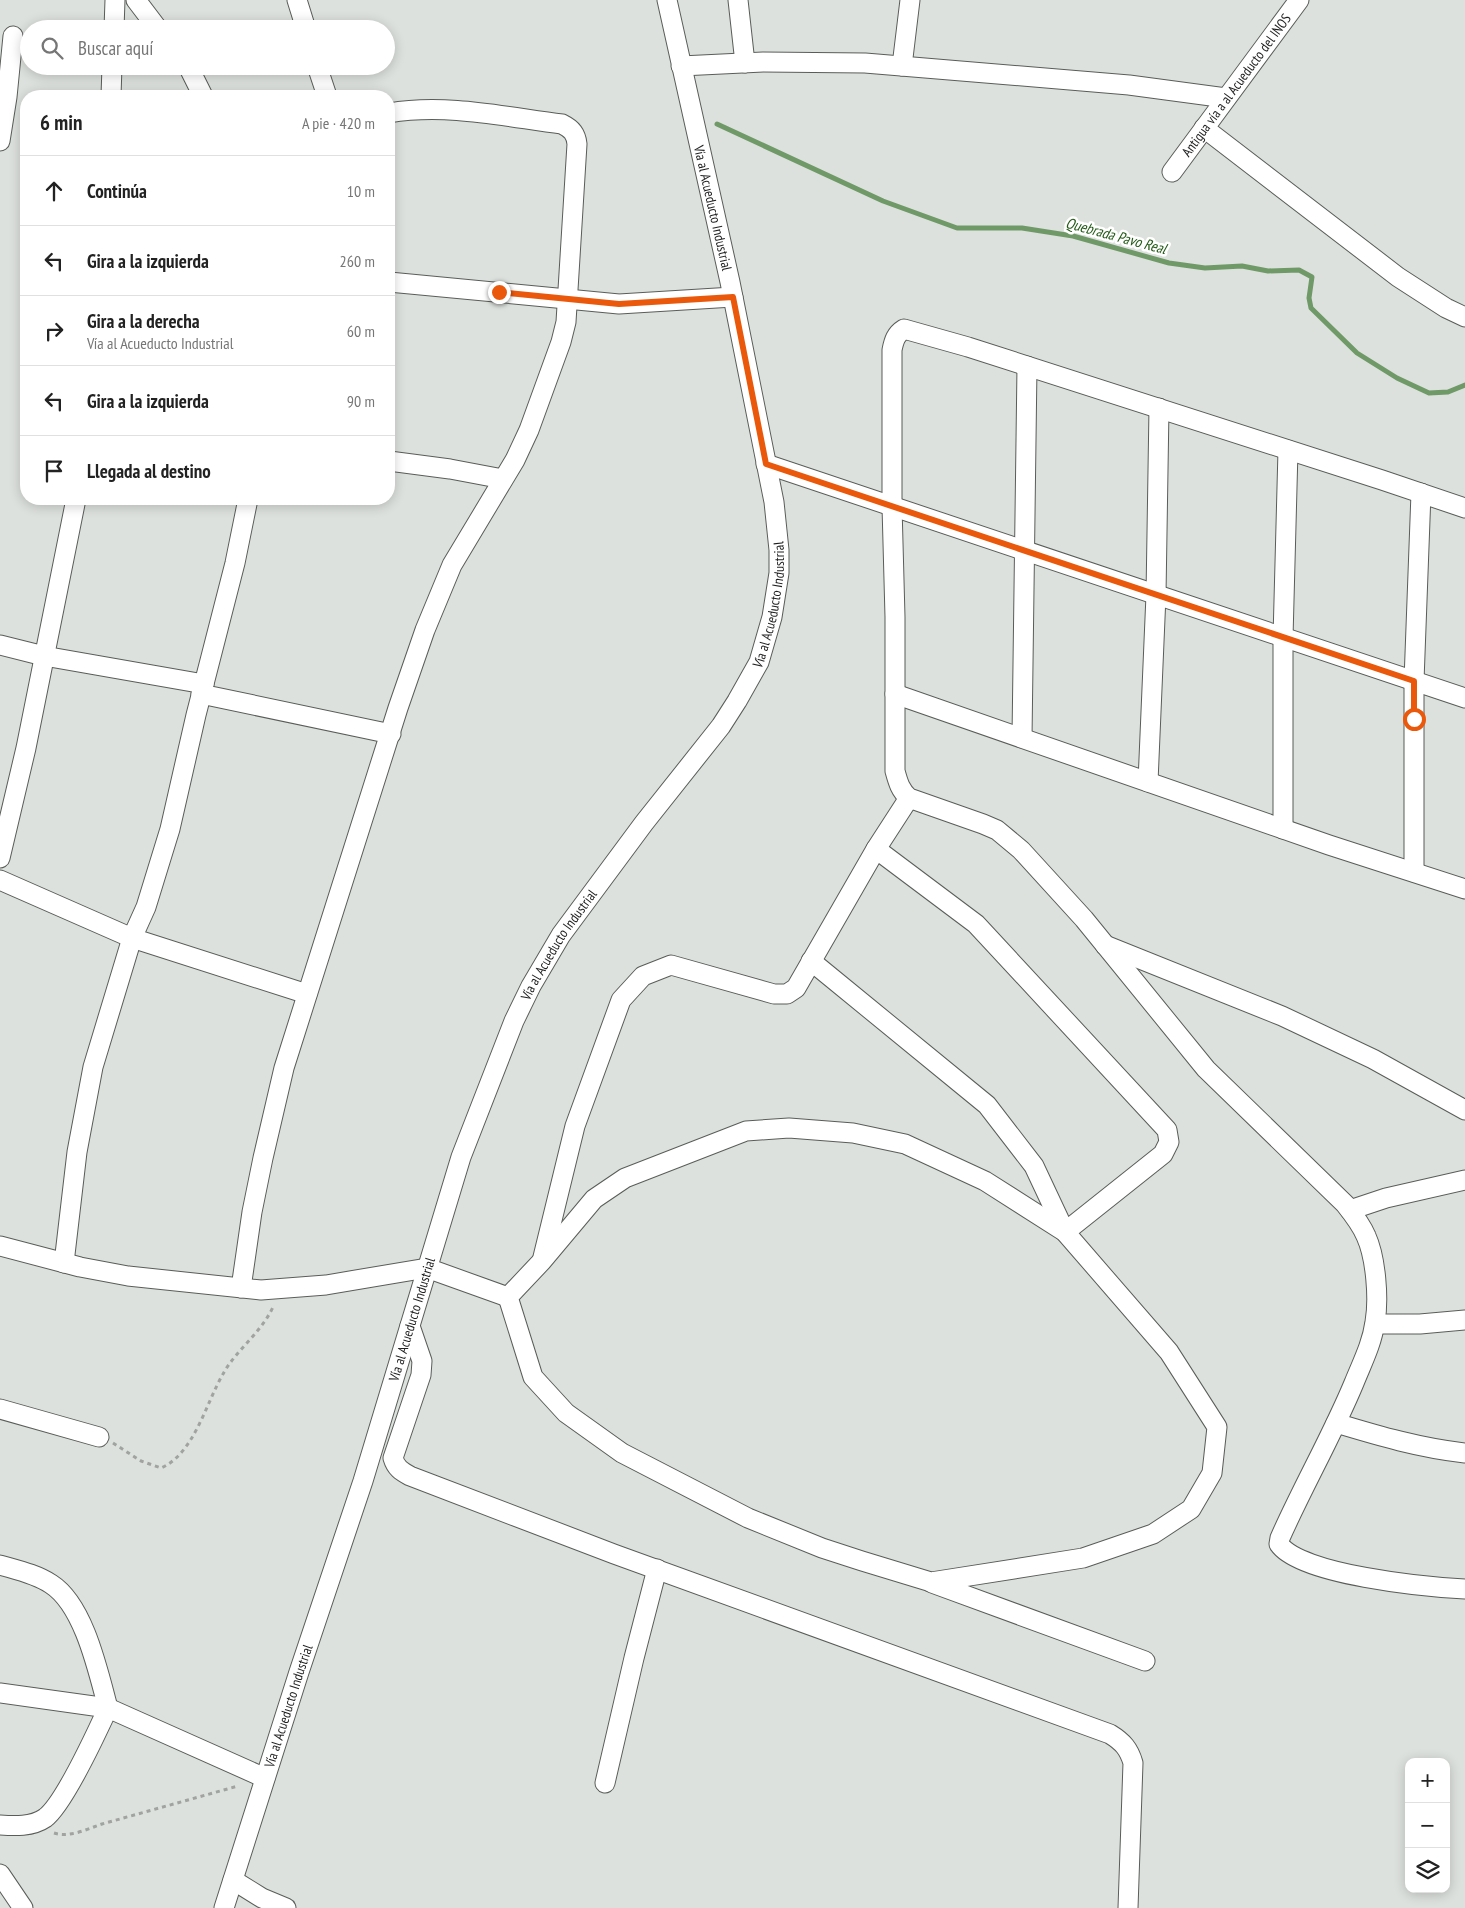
<!DOCTYPE html>
<html lang="es">
<head>
<meta charset="utf-8">
<style>
  :root { --surface:#fff; --page:#f6f6f6; --text:#222; --muted:#767676; --line:#e0e0e0 }
  body { margin:0; font-family:"PT Sans Narrow",sans-serif; background:var(--page); color:var(--text) }
  .controls { position:absolute; right:15px; bottom:15px; display:grid; overflow:hidden; border-radius:10px; box-shadow:0 2px 12px #0003 }
  .controls button { width:45px; height:45px; display:grid; place-items:center; padding:0; border:0; border-bottom:1px solid var(--line); background:var(--surface); color:var(--text); font:25px sans-serif }
  .stop { position:absolute; width:15px; height:15px; margin:-11px; border:4px solid #ea580c; border-radius:50%; background:#fff }
  .stop.end { background:#ea580c; border-color:#fff; box-shadow:0 1px 5px #0008 }
  .list { margin:0; padding:0; list-style:none }
  h2 { display:flex; justify-content:space-between; align-items:center; height:65px; margin:0; padding:0 20px; font-size:21px }
  h2 small { font-size:16px; font-weight:400; color:var(--muted) }
  .list li { display:grid; grid-template-columns:32px 1fr auto; gap:15px; align-items:center; box-sizing:border-box; height:70px; padding:0 20px; border-top:1px solid var(--line) }
  .list b { display:block; font-size:19px; white-space:nowrap }
  .list p { margin:0; font-size:16px; white-space:nowrap; color:var(--muted) }
  .list em { font-size:16px; font-style:normal; color:var(--muted) }
  .icon { flex:none; width:28px; height:28px; fill:none; stroke:currentColor; stroke-width:2; stroke-linecap:round; stroke-linejoin:round }
  .map { position:relative; flex:none; width:1465px; height:1908px; overflow:hidden }
  .search { position:absolute; background:var(--surface); box-shadow:0 2px 12px #0003; left:20px; top:20px; width:375px; height:55px; display:flex; align-items:center; gap:12px; box-sizing:border-box; padding:0 18px; border-radius:28px; color:var(--muted); font-size:19px }
  .panel { position:absolute; background:var(--surface); box-shadow:0 2px 12px #0003; left:20px; top:90px; width:375px; height:415px; border-radius:20px }
  .map>svg:first-child { display:block }
</style>
</head>
<body>
<div class="map">
<svg width="1465" height="1908" viewBox="0 0 1465 1908">
  <rect width="100%" height="100%" fill="#dde1dd"/>
  <g fill="none" stroke-linecap="round" stroke-linejoin="round">
    <path stroke="#6f9967" stroke-width="5" d="M717 124 883 201 957 228H1022L1073 236 1169 263 1205 268 1242 266 1268 271 1299 270 1312 277 1309 298 1311 308 1357 353 1397 378 1429 393 1448 392 1465 385"/>
    <g stroke="#595d59" stroke-width="21">
      <g id="minor">
        <path d="M136 0 158 29"/>
        <path d="M297 0 306 29"/>
        <path d="M738 0 745 63"/>
        <path d="M114 29 115 0"/>
        <path d="M188 66 203 96"/>
        <path d="M317 66 327 96"/>
        <path d="M681 66 763 62 865 63 1129 85 1226 98"/>
        <path d="M902 66 910 0"/>
        <path d="M111 96 112 66"/>
        <path d="M1204 128 1398 277 1446 308 1465 317"/>
        <path d="M0 141 7 97 13 36"/>
        <path id="s1" d="M1172 172 1299 0"/>
        <path d="M389 282 619 304 733 297"/>
        <path d="M389 461 450 469 503 479"/>
        <path d="M766 464 1465 698"/>
        <path d="M1465 508 1382 480 968 347 904 329C896 334 894 340 892 350V506L895 617V771C898 782 900 790 909 798L983 824 997 830 1021 850 1084 919 1206 1069 1345 1204C1353 1214 1361 1224 1366 1236 1376 1258 1379 1299 1375 1322 1372 1344 1362 1363 1354 1383 1332 1436 1303 1486 1280 1538L1279 1544C1300 1575 1426 1587 1465 1589"/>
        <path d="M0 645 44 656 204 684"/>
        <path d="M201 694 391 734"/>
        <path d="M895 694 1329 845 1465 889"/>
        <path d="M1022 738 1027 366"/>
        <path d="M1148 782 1156 595 1159 408"/>
        <path d="M1283 829V638L1288 450"/>
        <path d="M0 858 26 748 76 499"/>
        <path d="M1414 872V681L1421 493"/>
        <path d="M0 880 132 938 307 994"/>
        <path d="M1105 945 1282 1016 1373 1059 1465 1110"/>
        <path d="M811 961 987 1105 1034 1166 1065 1232 1163 1154 1169 1142 1167 1130 976 924 876 849"/>
        <path d="M789 1128 853 1133 905 1144 985 1181 1065 1232 1169 1352 1217 1427 1212 1473 1191 1509 1153 1534 1083 1558 931 1582 862 1561 822 1548 748 1518 622 1453 566 1413 533 1377 508 1297 542 1261 594 1199 625 1178 746 1131Z"/>
        <path d="M1350 1210 1386 1198 1465 1180"/>
        <path d="M0 1246 80 1267 128 1276 261 1290 326 1285 427 1268 508 1297"/>
        <path d="M543 1257 575 1126 621 1000 643 976 671 965 774 994H787L796 988 876 849 909 798"/>
        <path d="M64 1263 77 1152 93 1067 132 938 146 907 170 829 196 715 235 563 248 499"/>
        <path d="M241 1288 252 1212 263 1158 284 1068 398 708 425 630 452 565 515 460 529 430 561 342 566 322 577 144C576 134 572 129 562 124 506 117 446 103 389 113"/>
        <path d="M1375 1324H1420L1465 1320"/>
        <path d="M410 1326 422 1361 421 1375 393 1458C396 1468 401 1471 410 1476L614 1554 1110 1734C1123 1742 1129 1749 1133 1763L1128 1908"/>
        <path d="M0 1409 99 1437"/>
        <path d="M1336 1423C1379 1436 1420 1448 1465 1453"/>
        <path d="M0 1565C17 1570 36 1574 51 1584 84 1605 98 1671 108 1708 97 1732 64 1804 45 1818 32 1827 14 1826 0 1825"/>
        <path d="M932 1583 1145 1661"/>
        <path d="M0 1693 108 1708 265 1778"/>
        <path d="M605 1783 634 1658 657 1569"/>
        <path d="M0 1874 23 1908"/>
        <path d="M233 1880 262 1898 286 1908"/>
        <path id="s2" d="M224 1908 299 1672 363 1481 461 1157 514 1021 531 986 561 935 644 823 721 726 737 701 759 662 772 617 779 573V550L774 502 730 282 667 0"/>
      </g>
    </g>
    <g stroke="#a0a3a0" stroke-width="3" stroke-dasharray="4 4" stroke-linecap="butt">
      <path d="M113 1443 141 1461 161 1468C194 1454 206 1403 223 1374 236 1350 261 1333 273 1307"/>
      <path d="M54 1833C70 1838 87 1829 102 1824L238 1786"/>
    </g>
    <use href="#minor" stroke="#fff" stroke-width="19"/>
  </g>
  <g fill="none" stroke-linecap="round" stroke-linejoin="round">
    <path stroke="#ea580c" stroke-width="6" d="M499 292 619 304 733 297 766 464 1414 681V719"/>
  </g>
  <g text-anchor="middle" stroke-width="5" stroke-linejoin="round" paint-order="stroke">
    <g font-size="14" fill="#1d1e1d" stroke="#fff">
      <text dy="5" stroke="none"><textPath href="#s1" startOffset="108">Antigua vía a al Acueducto del INOS</textPath></text>
      <text transform="translate(713 208) rotate(77)" y="5">Vía al Acueducto Industrial</text>
      <text dy="5" stroke="none"><textPath href="#s2" startOffset="1428">Vía al Acueducto Industrial</textPath></text>
      <text dy="5" stroke="none"><textPath href="#s2" startOffset="1022">Vía al Acueducto Industrial</textPath></text>
      <text dy="5" stroke="none"><textPath href="#s2" startOffset="618">Vía al Acueducto Industrial</textPath></text>
      <text dy="5" stroke="none"><textPath href="#s2" startOffset="212">Vía al Acueducto Industrial</textPath></text>
    </g>
    <g font-size="15" font-style="italic" fill="#225a15" stroke="#fff">
      <text transform="translate(1116 236) rotate(15)" y="5">Quebrada Pavo Real</text>
    </g>
  </g>
</svg>
<div class="controls">
<button>+</button>
<button>−</button>
<button><svg class="icon" aria-label="layers" viewBox="0 0 24 24"><path d="M12 4l9 5-9 5-9-5zM3 14l9 5 9-5"/></svg></button>
</div>
<div class="stop" style="left:1414px;top:719px"></div>
<div class="stop end" style="left:499px;top:292px"></div>
<div class="search"><svg class="icon" aria-label="search" viewBox="0 0 24 24"><circle cx="10" cy="10" r="6"/><path d="M15 15l6 6"/></svg>Buscar aquí</div>
<section class="panel">
<h2>6 min<small>A pie · 420 m</small></h2>
<ul class="list">
<li><svg class="icon" aria-label="ahead" viewBox="0 0 24 24"><path d="M12 20V5M6 11l6-6 6 6"/></svg><div><b>Continúa</b></div><em>10 m</em></li>
<li><svg class="icon" aria-label="left" viewBox="0 0 24 24"><path d="M17 20v-9H6M10 6l-5 5 5 5"/></svg><div><b>Gira a la izquierda</b></div><em>260 m</em></li>
<li><svg class="icon" aria-label="right" viewBox="0 0 24 24"><path d="M7 20v-9h11M14 6l5 5-5 5"/></svg><div><b>Gira a la derecha</b><p>Vía al Acueducto Industrial</p></div><em>60 m</em></li>
<li><svg class="icon" aria-label="left" viewBox="0 0 24 24"><path d="M17 20v-9H6M10 6l-5 5 5 5"/></svg><div><b>Gira a la izquierda</b></div><em>90 m</em></li>
<li><svg class="icon" aria-label="arrive" viewBox="0 0 24 24"><path d="M6 21V4h12l-3 4 3 4H6"/></svg><div><b>Llegada al destino</b></div></li>
</ul>
</section>
</div>
</body>
</html>
